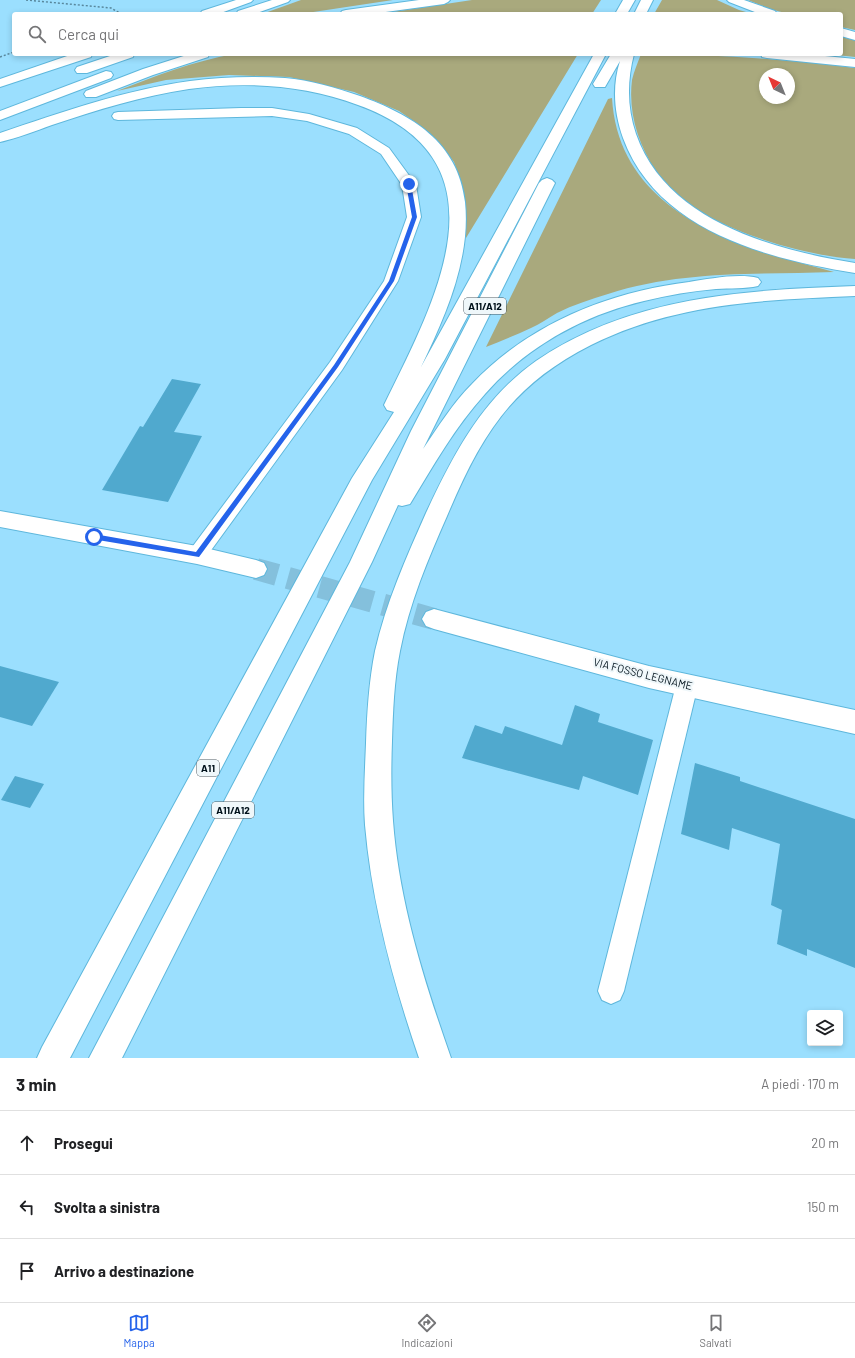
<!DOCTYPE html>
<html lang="it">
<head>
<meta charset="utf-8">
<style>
  :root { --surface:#fff; --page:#f2f2f2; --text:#202124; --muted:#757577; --line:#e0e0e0; --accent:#2563eb }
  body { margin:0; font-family:Barlow,sans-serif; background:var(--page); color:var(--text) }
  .controls { position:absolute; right:12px; bottom:12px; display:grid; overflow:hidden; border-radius:4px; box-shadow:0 2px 6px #0003 }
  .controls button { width:36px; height:36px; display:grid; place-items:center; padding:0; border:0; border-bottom:1px solid var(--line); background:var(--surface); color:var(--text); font:20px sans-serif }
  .compass { position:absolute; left:759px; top:68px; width:36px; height:36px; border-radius:50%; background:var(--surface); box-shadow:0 2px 6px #0003; rotate:317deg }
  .stop { position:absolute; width:12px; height:12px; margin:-9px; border:3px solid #2563eb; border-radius:50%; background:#fff }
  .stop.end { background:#2563eb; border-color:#fff; box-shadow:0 1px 4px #0008 }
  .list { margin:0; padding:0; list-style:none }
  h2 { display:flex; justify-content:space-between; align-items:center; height:52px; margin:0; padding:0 16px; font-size:17px }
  h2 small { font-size:13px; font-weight:400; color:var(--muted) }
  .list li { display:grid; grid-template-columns:26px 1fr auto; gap:12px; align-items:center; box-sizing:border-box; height:64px; padding:0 16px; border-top:1px solid var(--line) }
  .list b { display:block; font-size:15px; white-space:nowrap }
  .list em { font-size:13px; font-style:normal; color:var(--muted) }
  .icon { flex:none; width:22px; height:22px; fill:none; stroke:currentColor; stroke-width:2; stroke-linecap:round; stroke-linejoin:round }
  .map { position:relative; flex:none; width:855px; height:1058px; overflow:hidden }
  .search { position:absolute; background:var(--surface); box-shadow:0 2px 6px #0003; left:12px; right:12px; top:12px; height:44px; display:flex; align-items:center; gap:10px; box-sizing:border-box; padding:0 14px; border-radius:4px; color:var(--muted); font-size:15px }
  .sheet { height:244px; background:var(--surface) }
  nav { display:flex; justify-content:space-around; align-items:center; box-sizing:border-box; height:56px; border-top:1px solid var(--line); background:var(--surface); font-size:11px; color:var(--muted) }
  nav a { display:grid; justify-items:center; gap:2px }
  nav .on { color:var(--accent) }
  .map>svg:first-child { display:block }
</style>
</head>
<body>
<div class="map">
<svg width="855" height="1058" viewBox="0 0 855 1058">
  <rect width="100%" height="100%" fill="#9bdffe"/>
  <g fill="#a9a97d" fill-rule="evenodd">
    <path d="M301 0H393L300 14H262Z"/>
    <path d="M472 0H601L592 14H379Z"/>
    <path d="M662 0H717L739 10 753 14H654Z"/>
    <path d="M748 0H855V30L841 27V14H789L770 9Z"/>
    <path d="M841 37 855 40V57L827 54H841Z"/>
    <path d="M234 54H578L466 238 461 182 454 162 437 140 418 124 399 111 354 92 289 77 229 75 166 80 117 91C155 76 194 61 234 54Z"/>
    <path d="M641 54C713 54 784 59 855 68V259C798 255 705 227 665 185 661 181 658 174 655 170 638 143 628 112 632 80 634 71 638 62 641 54ZM765 74H789V98H765Z"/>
    <path d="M612 98C619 215 740 247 834 272 758 275 682 270 608 294 591 299 573 305 557 313 548 318 540 324 531 328 516 335 501 341 486 347L608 99Z"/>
  </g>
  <g fill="#50a9ce">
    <path d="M172 379 201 384 174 432 202 436 168 502 102 490 140 426 143 427Z"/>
    <path d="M0 666 59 682 32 726 0 717Z"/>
    <path d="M575 705 600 714 598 722 653 740 638 795 583 776 579 790 462 758 475 725 502 734 505 726 562 745Z"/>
    <path d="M695 763 740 777V781L855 819V968L807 949V956L777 944 782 910 771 905 780 844 732 828 729 850 681 834Z"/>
    <path d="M15 776 44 784 30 808 1 800Z"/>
  </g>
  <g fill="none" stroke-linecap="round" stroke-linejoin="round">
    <path stroke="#84c0dc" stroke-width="22" stroke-dasharray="22 11" stroke-linecap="butt" d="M256 569 434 619"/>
    <g stroke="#5eb7dc" stroke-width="2">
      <g id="lane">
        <path d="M241 108H272L309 114 357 128 389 148 416 185 421 217 398 281 342 370 204 560 197 563 190 560 187 555 190 550 330 362 384 281 407 217 402 185 381 154 349 134 307 121 272 116 118 120 114 119 112 116 114 113 118 112Z"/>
        <path d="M687 676 695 678 698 685 624 991 620 1000 611 1004 602 1000 598 991 676 685 679 678Z"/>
      </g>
    </g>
    <g stroke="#5eb7dc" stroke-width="2">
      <g id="street">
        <path d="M0 511 197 546 256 560 264 563 267 569 264 575 256 578 197 564 0 527Z"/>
        <path d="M434 609 649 666 855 710V734L649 688 434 629 426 626 422 619 426 612Z"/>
      </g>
    </g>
    <g stroke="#5eb7dc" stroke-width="2">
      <g id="secondary">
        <path d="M236 0H253L251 2 218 14H200L202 11Z"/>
        <path d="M73 54H92L91 57 0 87V79Z"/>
      </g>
    </g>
    <g stroke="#5eb7dc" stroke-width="2">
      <g id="highway">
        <path d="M272 0H290L288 2 254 14H236L238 11Z"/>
        <path d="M419 0H450L448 2 444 4 371 14H340L342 11 346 10Z"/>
        <path d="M623 0H635L627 14H615Z"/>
        <path d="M641 0H653L646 14H634Z"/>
        <path d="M727 0H744L775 11 777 14H760L729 2Z"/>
        <path d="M841 28 855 32V40L841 36Z"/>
        <path d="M116 54H134L133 57 87 73H77L75 70 77 67Z"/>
        <path d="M190 54H209L208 57 153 75 96 97H86L84 94 86 91 143 69Z"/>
        <path d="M594 54H606L445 359 372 480 70 1058H37L42 1047 352 478 394 412 387 410 384 405C435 301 513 161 358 105 304 85 246 81 189 89 142 96 97 110 52 125 35 131 18 138 0 142V133C62 112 125 90 190 81 221 77 253 76 285 78 310 80 336 88 360 96 412 115 458 142 465 202 471 259 445 317 421 367Z"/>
        <path d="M611 54H634C627 81 627 108 636 134 666 221 774 250 855 263V273C768 259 657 231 623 138 614 113 612 86 620 61L605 87H595L593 84Z"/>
        <path d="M761 54H805L855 59V67L767 58 762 57Z"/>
        <path d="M106 71 111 72 113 75 111 78 0 120V111Z"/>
        <path d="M547 178 552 180 555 183 423 449C438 427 453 403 472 384 529 324 608 292 689 282 709 279 738 273 758 278L761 282 758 286C745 289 730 288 716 289 692 291 668 295 644 301 584 315 526 347 485 394 455 427 433 466 410 504L402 506 398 505 372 562 122 1058H89L350 562 411 431 539 183 542 180Z"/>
        <path d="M855 286V296C763 300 675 303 591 345 510 386 481 436 447 516 428 559 409 604 400 651 394 681 393 711 392 741 391 768 391 794 393 821 399 902 424 981 451 1058H419C393 982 372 905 365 825 363 798 365 770 366 743 367 712 369 681 375 651 386 603 406 558 426 513 453 455 482 399 536 361 631 296 745 290 855 286Z"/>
      </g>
    </g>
    <g stroke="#58879c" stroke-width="1.5" stroke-dasharray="2 2" stroke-linecap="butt">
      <path d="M26 0 111 8 118 12 116 14"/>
      <path d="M0 57 14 52"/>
    </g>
    <use href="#lane" fill="#fff" fill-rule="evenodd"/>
    <use href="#street" fill="#fff" fill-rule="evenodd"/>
    <use href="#secondary" fill="#fff" fill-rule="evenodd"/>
    <use href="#highway" fill="#fff" fill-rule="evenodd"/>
  </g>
  <path fill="#2563eb" d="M409 183 411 184 417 217 394 281 338 367 199 557 92 539 91 537 94 534 196 552 334 365 389 281 412 217 406 184Z"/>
  <g text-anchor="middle" stroke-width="4" stroke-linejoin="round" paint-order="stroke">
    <g fill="#eff7fa" stroke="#48565e" stroke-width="1">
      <rect x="464" y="298" width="42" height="16" rx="3"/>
      <rect x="197" y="760" width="22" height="16" rx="3"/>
      <rect x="212" y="802" width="42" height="16" rx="3"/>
    </g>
    <g font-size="10" font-weight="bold" fill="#00111b">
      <text x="485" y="310">A11/A12</text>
      <text x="208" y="772">A11</text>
      <text x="233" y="814">A11/A12</text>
    </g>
    <g font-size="11" fill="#00111b" stroke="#eff7fa">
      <text transform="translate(643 674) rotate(14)" y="4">VIA FOSSO LEGNAME</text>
    </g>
  </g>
</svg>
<div class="controls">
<button><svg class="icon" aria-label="layers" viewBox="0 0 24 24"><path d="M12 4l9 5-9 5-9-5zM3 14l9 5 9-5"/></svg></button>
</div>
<svg class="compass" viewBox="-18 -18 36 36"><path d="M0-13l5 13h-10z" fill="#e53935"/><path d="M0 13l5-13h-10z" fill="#757577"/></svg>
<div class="stop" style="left:94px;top:537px"></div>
<div class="stop end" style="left:409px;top:184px"></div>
<div class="search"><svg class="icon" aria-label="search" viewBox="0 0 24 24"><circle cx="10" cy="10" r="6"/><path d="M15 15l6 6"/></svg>Cerca qui</div>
</div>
<section class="sheet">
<h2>3 min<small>A piedi · 170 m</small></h2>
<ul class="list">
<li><svg class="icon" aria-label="ahead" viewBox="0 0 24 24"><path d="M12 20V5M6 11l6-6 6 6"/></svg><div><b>Prosegui</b></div><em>20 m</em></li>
<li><svg class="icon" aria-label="left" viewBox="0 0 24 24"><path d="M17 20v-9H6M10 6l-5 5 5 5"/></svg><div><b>Svolta a sinistra</b></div><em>150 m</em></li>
<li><svg class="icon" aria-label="arrive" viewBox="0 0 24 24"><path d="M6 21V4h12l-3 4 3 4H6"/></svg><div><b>Arrivo a destinazione</b></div></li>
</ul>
</section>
<nav>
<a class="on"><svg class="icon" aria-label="map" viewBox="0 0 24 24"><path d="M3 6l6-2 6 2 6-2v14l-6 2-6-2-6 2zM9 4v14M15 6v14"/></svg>Mappa</a>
<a><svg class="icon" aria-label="directions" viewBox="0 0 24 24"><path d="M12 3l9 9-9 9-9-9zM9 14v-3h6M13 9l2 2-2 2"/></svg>Indicazioni</a>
<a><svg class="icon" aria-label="saved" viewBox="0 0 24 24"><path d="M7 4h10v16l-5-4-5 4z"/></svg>Salvati</a>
</nav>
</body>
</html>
